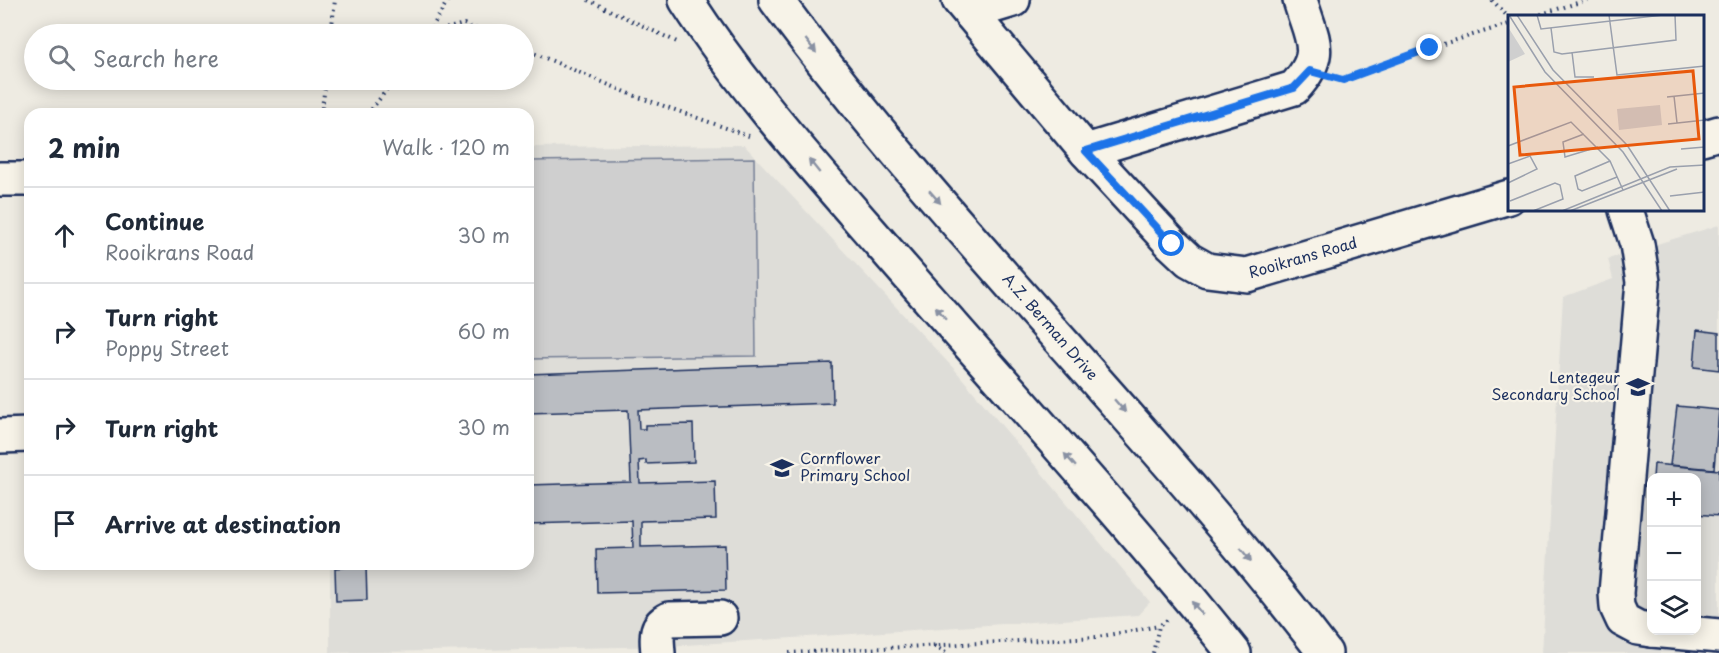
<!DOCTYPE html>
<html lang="en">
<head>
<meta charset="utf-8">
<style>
  :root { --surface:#fff; --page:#f6f6f7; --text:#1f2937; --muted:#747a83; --line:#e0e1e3 }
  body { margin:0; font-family:"Playpen Sans",sans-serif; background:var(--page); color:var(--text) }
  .controls { position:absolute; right:18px; bottom:18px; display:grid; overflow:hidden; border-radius:12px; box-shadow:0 3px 15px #0003 }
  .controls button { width:54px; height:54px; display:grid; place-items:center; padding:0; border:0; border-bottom:2px solid var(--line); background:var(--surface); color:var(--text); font:30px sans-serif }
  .stop { position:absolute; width:18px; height:18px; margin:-14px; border:4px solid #1a73e8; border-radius:50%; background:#fff }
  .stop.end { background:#1a73e8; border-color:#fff; box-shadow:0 2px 6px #0008 }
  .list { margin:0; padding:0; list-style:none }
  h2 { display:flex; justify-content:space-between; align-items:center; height:78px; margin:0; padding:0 24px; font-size:26px }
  h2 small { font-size:20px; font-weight:400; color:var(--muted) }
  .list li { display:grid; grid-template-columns:39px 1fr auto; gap:18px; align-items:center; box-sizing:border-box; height:96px; padding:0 24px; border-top:2px solid var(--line) }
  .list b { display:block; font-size:22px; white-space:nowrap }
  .list p { margin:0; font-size:20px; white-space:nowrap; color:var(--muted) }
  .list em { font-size:20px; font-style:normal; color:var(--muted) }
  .icon { flex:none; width:33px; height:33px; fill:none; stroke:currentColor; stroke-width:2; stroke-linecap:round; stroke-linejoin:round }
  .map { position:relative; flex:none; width:1719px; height:653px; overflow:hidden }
  .search { position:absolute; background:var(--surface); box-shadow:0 3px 15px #0003; left:24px; top:24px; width:510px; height:66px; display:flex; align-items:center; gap:15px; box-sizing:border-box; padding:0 21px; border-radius:33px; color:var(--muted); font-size:22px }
  .panel { position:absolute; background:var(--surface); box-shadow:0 3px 15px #0003; left:24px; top:108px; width:510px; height:462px; border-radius:18px }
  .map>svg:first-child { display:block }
</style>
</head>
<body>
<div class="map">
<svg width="1719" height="653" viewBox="0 0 1719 653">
  <rect width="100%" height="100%" fill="#eeebe2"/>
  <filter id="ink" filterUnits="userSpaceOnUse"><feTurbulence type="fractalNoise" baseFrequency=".0167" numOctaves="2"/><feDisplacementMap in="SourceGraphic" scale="12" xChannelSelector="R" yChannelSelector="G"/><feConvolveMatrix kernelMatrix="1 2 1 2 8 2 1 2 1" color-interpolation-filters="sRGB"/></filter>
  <g filter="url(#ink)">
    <g fill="#deddd8" fill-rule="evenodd">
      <path d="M744 145 956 371 1150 602 1138 615 671 646 330 653V564H528V147Z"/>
      <path d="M1719 225V653H1542L1563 297 1613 279 1608 259ZM1652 478H1696V630H1652Z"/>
    </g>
    <path fill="#cfcfcf" stroke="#757f96" stroke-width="1.5" d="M754 158 756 356 528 359V161Z"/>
    <g fill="#babdc2" stroke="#1b2f5e" stroke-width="1.5">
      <path d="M1697 330 1719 333V370L1694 367Z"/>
      <path d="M832 363 833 403 638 410 639 429H645V425L693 424 694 462 646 464V460L639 461 640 483 715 481 716 519 641 521V547L725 545 726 590 597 593 596 549 633 548 632 521 528 524V485L631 482 628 410 528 413V374Z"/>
      <path d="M1677 406 1719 410 1714 469 1670 465Z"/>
      <path d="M1654 464 1719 470V516L1696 514V478H1653Z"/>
      <path d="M366 566 367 600 336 601 335 568Z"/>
    </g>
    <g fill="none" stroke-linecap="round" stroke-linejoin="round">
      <g stroke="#1b2f5e" stroke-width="38">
        <g id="minor">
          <path d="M959 0 1086 151 1172 244 1189 260 1207 270 1247 275 1509 197"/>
          <path d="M970 13 1013 0"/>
          <path d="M1702 138 1719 133"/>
          <path d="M1086 151 1294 88C1326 53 1312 41 1300 0"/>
          <path d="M0 179H30"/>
          <path d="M1626 210 1637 244 1643 282 1616 593 1617 607 1623 620 1638 628 1652 630"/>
          <path d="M0 436 30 435"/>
          <path d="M1652 630 1719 636"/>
          <path d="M658 653C657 638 654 626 669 619L720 618"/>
        </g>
      </g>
      <g stroke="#1b2f5e" stroke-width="38">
        <g id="major">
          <path d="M686 0C742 87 813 166 881 244 999 380 1122 513 1234 653"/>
          <path d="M776 0C945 229 1152 427 1325 653"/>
        </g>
      </g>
      <g stroke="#1b2f5e" stroke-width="4" stroke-dasharray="1.5 4.5" stroke-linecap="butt">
        <path d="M588 0 677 42"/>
        <path d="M1492 0 1509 18"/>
        <path d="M1535 16 1587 0"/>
        <path d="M429 33 464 24 489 34"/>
        <path d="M429 33 448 0"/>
        <path d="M331 34 335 0"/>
        <path d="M524 49 633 95 749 136"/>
        <path d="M1336 78 1343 80 1430 48 1509 24"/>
        <path d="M267 114V112"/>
        <path d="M321 114 326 80"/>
        <path d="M368 114 394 80"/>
        <path d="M934 646 946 653"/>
        <path d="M789 653 1097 637 1159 626"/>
        <path d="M1153 653 1159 626 1167 620"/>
      </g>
      <use href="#minor" stroke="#f7f3e8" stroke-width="33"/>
      <use href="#major" stroke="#f7f3e8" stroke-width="33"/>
    </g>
    <defs><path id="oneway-solid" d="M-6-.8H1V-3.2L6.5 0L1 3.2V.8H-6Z" transform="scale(1.5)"/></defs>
    <g fill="#8991a3">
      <use href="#oneway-solid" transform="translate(811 46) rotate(52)"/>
      <use href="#oneway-solid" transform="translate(814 166) rotate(-129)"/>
      <use href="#oneway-solid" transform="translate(935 197) rotate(49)"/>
      <use href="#oneway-solid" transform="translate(941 313) rotate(-131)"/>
      <use href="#oneway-solid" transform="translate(1120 406) rotate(49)"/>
      <use href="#oneway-solid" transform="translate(1070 460) rotate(-131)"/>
      <use href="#oneway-solid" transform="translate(1246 555) rotate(51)"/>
      <use href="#oneway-solid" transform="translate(1197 608) rotate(-130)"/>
    </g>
  </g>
  <g fill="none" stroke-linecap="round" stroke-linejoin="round" filter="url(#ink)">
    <path stroke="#1a73e8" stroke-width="8" d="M1172 244 1086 151 1294 88 1310 71 1343 80 1430 48"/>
  </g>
  <defs>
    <g id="school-bare" transform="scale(1.8)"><path d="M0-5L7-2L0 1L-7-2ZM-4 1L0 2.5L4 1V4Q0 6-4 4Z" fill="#1b2f5e" stroke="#f7f3e8" stroke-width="2.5" paint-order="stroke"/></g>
  </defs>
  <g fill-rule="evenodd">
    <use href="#school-bare" x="1638" y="387"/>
    <use href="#school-bare" x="782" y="468"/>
  </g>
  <g text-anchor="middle" stroke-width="4.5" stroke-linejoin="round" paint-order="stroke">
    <g font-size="15" fill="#1b2f5e" stroke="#f7f3e8">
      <text transform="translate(1303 258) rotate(-16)" y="5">Rooikrans Road</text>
      <text transform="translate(1050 327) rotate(49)" y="5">A.Z. Berman Drive</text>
    </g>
    <g font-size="15" fill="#1b2f5e" stroke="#f7f3e8" text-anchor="end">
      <text x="1620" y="383">Lentegeur<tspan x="1620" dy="17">Secondary School</tspan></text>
      <text x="800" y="464" text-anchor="start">Cornflower<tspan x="800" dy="17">Primary School</tspan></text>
    </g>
  </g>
  <g transform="translate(1508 15)">
    <rect width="196" height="196" fill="#eeebe2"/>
    <path d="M0 12 17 39 0 47ZM152 90 154 110 111 115 109 94Z" fill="#cfcfcf"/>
    <path fill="none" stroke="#9aa0ad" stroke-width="1.5" d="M1 0 37 57 115 137 154 196M9 0 45 55 119 130 162 196M29 0 33 14 155 0M101 0 109 60 197 51M43 13 46 37 54 39 168 25 167 0M64 37 67 62H86M166 81 169 108M159 82 197 78M160 109 197 105M76 119 55 127 57 142 90 132M0 131 63 107 102 146 115 175M173 134 197 132M102 146 67 161 70 174 74 176 109 162M0 149 22 141 29 154 0 168M162 181 197 177M2 186 47 168 52 170 55 184 25 196M54 196 162 152 197 150M62 196 169 154"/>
    <path fill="#e8590c" fill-opacity="0.15" stroke="#e8590c" stroke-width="3" d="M185 56 191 124 12 140 6 72Z"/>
    <rect width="196" height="196" fill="none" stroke="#1b2f5e" stroke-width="3"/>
  </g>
</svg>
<div class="controls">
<button>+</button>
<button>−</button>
<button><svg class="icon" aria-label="layers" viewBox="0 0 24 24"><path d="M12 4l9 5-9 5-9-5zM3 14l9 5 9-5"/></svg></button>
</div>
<div class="stop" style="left:1172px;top:244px"></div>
<div class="stop end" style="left:1430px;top:48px"></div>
<div class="search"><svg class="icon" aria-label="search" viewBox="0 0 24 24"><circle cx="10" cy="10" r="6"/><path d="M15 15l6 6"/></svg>Search here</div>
<section class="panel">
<h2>2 min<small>Walk · 120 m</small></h2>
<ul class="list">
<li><svg class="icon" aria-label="ahead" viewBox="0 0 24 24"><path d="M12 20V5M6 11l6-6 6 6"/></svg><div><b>Continue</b><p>Rooikrans Road</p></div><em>30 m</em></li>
<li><svg class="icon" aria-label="right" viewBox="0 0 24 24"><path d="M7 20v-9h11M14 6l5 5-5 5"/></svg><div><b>Turn right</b><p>Poppy Street</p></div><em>60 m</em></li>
<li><svg class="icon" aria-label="right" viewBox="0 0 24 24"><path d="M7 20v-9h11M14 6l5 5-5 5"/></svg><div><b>Turn right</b></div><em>30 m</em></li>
<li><svg class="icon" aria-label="arrive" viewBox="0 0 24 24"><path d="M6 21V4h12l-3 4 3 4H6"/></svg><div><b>Arrive at destination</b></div></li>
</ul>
</section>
</div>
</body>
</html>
